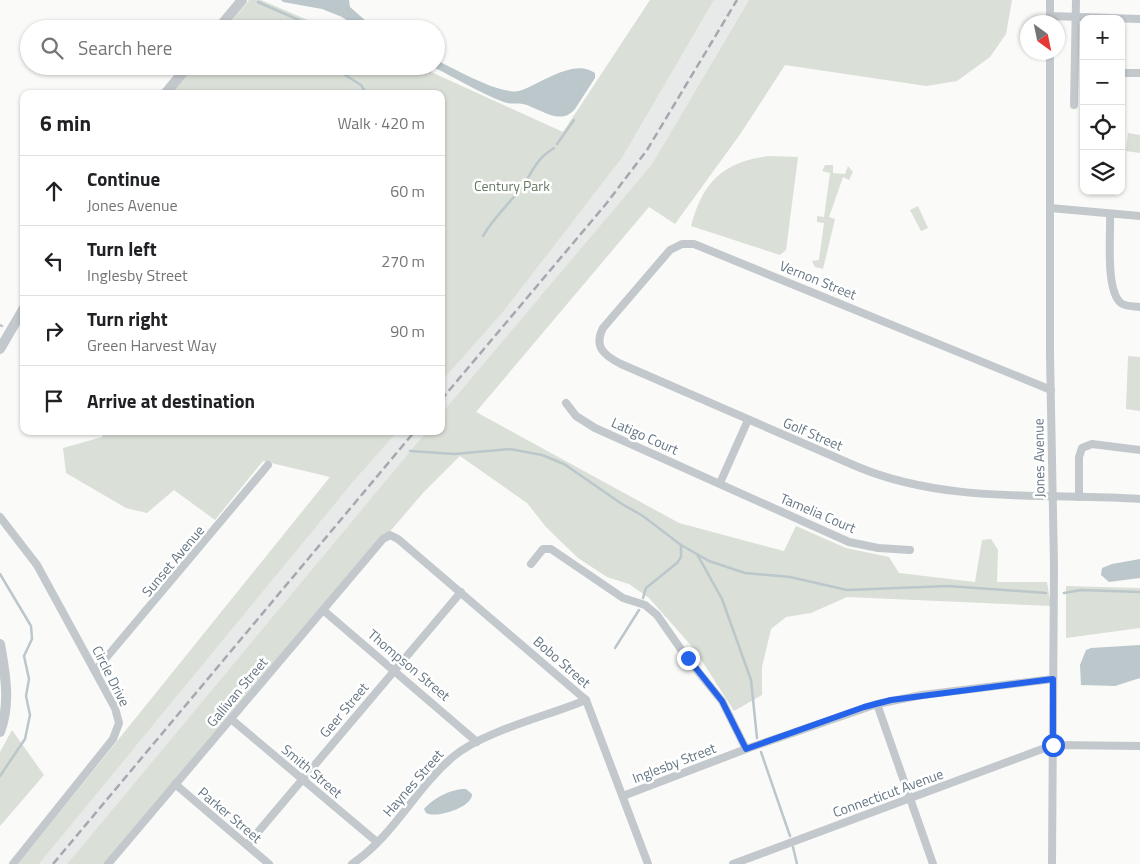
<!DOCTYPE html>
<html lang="en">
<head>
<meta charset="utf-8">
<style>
  :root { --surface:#fff; --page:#f6f6f6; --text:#202124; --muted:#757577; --line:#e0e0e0 }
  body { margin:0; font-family:"Titillium Web",sans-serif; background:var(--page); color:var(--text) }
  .controls { position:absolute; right:15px; top:15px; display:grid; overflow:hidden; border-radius:10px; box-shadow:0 1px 4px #0004 }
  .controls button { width:45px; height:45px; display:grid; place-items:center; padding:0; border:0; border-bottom:1px solid var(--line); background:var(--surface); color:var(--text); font:25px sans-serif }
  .compass { position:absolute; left:1020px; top:15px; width:45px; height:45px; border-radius:50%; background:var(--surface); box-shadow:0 1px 4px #0004; rotate:147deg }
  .stop { position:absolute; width:15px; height:15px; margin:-11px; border:4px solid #2563eb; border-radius:50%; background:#fff }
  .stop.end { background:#2563eb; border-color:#fff; box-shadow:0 1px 5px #0008 }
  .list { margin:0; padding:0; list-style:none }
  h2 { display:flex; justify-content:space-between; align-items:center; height:65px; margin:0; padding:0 20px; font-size:21px }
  h2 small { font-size:16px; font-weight:400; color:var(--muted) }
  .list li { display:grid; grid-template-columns:32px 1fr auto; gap:15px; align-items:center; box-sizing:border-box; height:70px; padding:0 20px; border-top:1px solid var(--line) }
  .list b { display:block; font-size:19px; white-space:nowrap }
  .list p { margin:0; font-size:16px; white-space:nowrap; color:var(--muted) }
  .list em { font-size:16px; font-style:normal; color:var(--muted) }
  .icon { flex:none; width:28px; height:28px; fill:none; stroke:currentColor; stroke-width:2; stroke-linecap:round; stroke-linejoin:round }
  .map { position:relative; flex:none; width:1140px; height:864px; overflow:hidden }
  .search { position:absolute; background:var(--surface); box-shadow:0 1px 4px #0004; left:20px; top:20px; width:425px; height:55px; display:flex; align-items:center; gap:12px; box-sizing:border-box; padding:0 18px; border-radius:28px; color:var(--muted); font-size:19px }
  .panel { position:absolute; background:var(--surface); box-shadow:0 1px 4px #0004; left:20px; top:90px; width:425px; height:345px; border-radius:10px }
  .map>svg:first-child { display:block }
</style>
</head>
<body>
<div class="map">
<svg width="1140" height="864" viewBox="0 0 1140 864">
  <rect width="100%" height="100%" fill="#fafaf8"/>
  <g fill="#e8e9e9">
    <path d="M714 0H749L652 164 441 414V382L503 312 622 158Z"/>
    <path d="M398 431H427L67 864H39L353 482Z"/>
  </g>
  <g fill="#dadfd7">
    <path d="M249 0H261L329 29H225Z"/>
    <path d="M650 0H714L622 158 503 312 441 382V94H170L194 66H418L563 132Z"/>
    <path d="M749 0H1012L1006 34 990 57 957 81 926 86 785 65 741 133 675 224 649 207 476 412 679 523 784 551 796 526 846 548 889 557 899 573 975 582 982 540 991 539 998 550 997 582H1047L1051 606 847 597 811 613 786 617 771 629 762 667V695L734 711 695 650 649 598 629 584 607 577 578 558 546 527 527 503 460 456 423 493 104 864H67L427 431H441V414L652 164Z"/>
    <path d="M1128 133 1140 135V153L1126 151Z"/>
    <path d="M769 156 798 157 786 250 780 255 691 226C702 182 724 161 769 156Z"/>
    <path d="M825 165H833V173L845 174 848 166 853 172 849 180 843 177 829 217 835 219 823 269 815 267 812 261 819 260 824 223 817 222V216L824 217 830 173 822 171Z"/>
    <path d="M918 206 928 228 921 231 910 210Z"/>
    <path d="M1128 356 1140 357V411L1126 409Z"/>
    <path d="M104 431H398L353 482 39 864H18L330 477 263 461 215 520 174 490 147 513 126 508 66 473 63 448 102 437Z"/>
    <path d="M1066 586 1140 588V628L1066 638Z"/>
    <path d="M12 730 44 775 0 826V752Z"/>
  </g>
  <g fill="#bbc7cb">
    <path d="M281 0H349L350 7 375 29H360L342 17 322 9 283 2Z"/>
    <path d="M436 60C455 69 500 95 519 91 539 85 574 57 595 73V78L575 109C560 127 540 108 523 104 518 103 512 104 507 103 487 97 452 76 431 66H436Z"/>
    <path d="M1140 559V578L1109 582 1101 575 1102 568 1112 564Z"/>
    <path d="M1140 645V678L1115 686 1081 685 1080 665 1086 650 1091 648Z"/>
    <path d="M466 789 472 794C473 807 436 819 426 813L424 809C433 798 453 788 466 789Z"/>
  </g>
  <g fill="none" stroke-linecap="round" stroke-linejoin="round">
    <g stroke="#bbc7cb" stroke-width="2.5">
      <path d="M258 2 319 29"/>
      <path d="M332 29 334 25"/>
      <path d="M342 73 361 85 367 94"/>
      <path d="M557 144 574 120"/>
      <path d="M483 236C494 217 509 204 522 187 534 170 535 160 554 148"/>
      <path d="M0 325 2 326"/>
      <path d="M22 332 24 333"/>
      <path d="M410 451 454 454 510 449 542 455 564 464 622 504 643 516 681 545 709 561 745 573 790 577 847 590 948 586 1046 593"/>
      <path d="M697 554 722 599 751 680 757 738"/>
      <path d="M0 574 31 626 32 639 24 656 29 679 26 696 30 715 25 739 0 776"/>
      <path d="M1064 593 1081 590 1140 592"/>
      <path d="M643 598 646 588 677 563 681 557V545"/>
      <path d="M615 648 639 610"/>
      <path d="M761 752 790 836"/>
      <path d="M793 847 797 864"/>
    </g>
    <g stroke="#c3c8cc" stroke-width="8">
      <path d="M1050 16 1140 19"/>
      <path d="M1050 22V0"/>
      <path d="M1050 52V355L1054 566 1052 864"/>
      <path d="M1121 73H1140"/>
      <path d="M1074 105 1076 0"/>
      <path d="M1050 208 1140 216"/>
      <path d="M1110 214C1111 234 1105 290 1121 303 1126 307 1134 306 1140 307"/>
      <path d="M1051 390 694 244H682L670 250 603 328C593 347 605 356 621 364L858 467C947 504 1046 493 1140 499"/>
      <path d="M566 403 576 416 595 428 849 542 878 548 910 550"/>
      <path d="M720 483 748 420"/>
      <path d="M1079 497V457L1082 448 1092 444 1140 450"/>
      <path d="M0 517 37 565 115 708 119 723 113 739 13 864"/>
      <path d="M531 564 543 549H551L623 598 645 605 657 615 687 658 722 701 746 749"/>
      <path d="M323 610 477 742"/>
      <path d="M95 671 268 465"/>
      <path d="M877 704 933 864"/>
      <path d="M231 719 377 842"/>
      <path d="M175 784 269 864"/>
      <path d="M623 796 746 749 877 704 922 695 1053 679"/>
      <path d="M247 845 461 592"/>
      <path d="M108 864 383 539 390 535 398 539 586 700 648 864"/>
      <path d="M352 864C394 836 416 787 454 756 484 731 548 716 586 700"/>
      <path d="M733 864 1053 745 1140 746"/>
    </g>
    <g stroke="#c3c8cc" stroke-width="10">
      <path d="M218 29 242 0"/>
      <path d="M165 94 188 66"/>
      <path d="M0 349 24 308"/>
      <path d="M0 644C5 673 11 703 0 732"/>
    </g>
    <g stroke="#a2aab0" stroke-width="2.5" stroke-dasharray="8 4" stroke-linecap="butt">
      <path d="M441 400 606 204 647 150 737 0"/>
      <path d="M53 864 415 431"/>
    </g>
  </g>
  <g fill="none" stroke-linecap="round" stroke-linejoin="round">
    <path stroke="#2563eb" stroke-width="6" d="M688 658 722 701 746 749 864 707 891 700 1053 679V745"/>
  </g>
  <g text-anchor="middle" stroke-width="5" stroke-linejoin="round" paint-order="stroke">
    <g font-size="14" fill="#687a64" stroke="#fff">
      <text x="512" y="191">Century Park</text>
    </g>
    <g font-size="14" fill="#657683" stroke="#fff">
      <text transform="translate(818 280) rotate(22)" y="5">Vernon Street</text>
      <text transform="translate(813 434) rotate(23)" y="5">Golf Street</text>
      <text transform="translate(645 436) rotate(24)" y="5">Latigo Court</text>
      <text transform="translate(1039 458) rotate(-91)" y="5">Jones Avenue</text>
      <text transform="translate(818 513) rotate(23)" y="5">Tamelia Court</text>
      <text transform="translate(173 561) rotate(-50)" y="5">Sunset Avenue</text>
      <text transform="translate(562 662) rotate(41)" y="5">Bobo Street</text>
      <text transform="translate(409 665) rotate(40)" y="5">Thompson Street</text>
      <text transform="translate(111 676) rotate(63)" y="5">Circle Drive</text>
      <text transform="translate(237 692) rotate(-50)" y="5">Gallivan Street</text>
      <text transform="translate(344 710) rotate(-50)" y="5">Geer Street</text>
      <text transform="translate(674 763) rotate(-21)" y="5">Inglesby Street</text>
      <text transform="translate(312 771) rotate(40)" y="5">Smith Street</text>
      <text transform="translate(413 783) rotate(-49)" y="5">Haynes Street</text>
      <text transform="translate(888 793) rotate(-20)" y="5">Connecticut Avenue</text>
      <text transform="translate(230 815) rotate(40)" y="5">Parker Street</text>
    </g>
  </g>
</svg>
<div class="controls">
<button>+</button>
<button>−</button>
<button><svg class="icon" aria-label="locate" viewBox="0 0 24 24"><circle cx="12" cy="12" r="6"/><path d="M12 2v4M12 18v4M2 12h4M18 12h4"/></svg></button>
<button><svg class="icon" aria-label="layers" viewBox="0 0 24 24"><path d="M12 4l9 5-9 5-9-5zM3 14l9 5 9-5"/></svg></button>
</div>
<svg class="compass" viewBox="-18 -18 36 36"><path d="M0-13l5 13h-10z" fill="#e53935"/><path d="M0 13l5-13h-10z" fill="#757577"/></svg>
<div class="stop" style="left:1053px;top:745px"></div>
<div class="stop end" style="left:688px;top:658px"></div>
<div class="search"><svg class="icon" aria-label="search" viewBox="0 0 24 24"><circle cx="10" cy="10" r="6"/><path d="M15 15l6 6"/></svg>Search here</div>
<section class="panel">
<h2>6 min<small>Walk · 420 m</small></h2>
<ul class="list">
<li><svg class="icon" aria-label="ahead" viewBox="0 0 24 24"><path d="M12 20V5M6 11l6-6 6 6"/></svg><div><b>Continue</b><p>Jones Avenue</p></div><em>60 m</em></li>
<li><svg class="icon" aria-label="left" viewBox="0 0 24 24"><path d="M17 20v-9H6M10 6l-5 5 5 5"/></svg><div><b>Turn left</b><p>Inglesby Street</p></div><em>270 m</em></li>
<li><svg class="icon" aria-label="right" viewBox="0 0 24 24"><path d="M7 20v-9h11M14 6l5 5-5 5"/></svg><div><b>Turn right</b><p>Green Harvest Way</p></div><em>90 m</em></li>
<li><svg class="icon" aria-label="arrive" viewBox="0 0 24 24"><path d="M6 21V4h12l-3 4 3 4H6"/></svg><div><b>Arrive at destination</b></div></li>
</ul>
</section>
</div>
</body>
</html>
